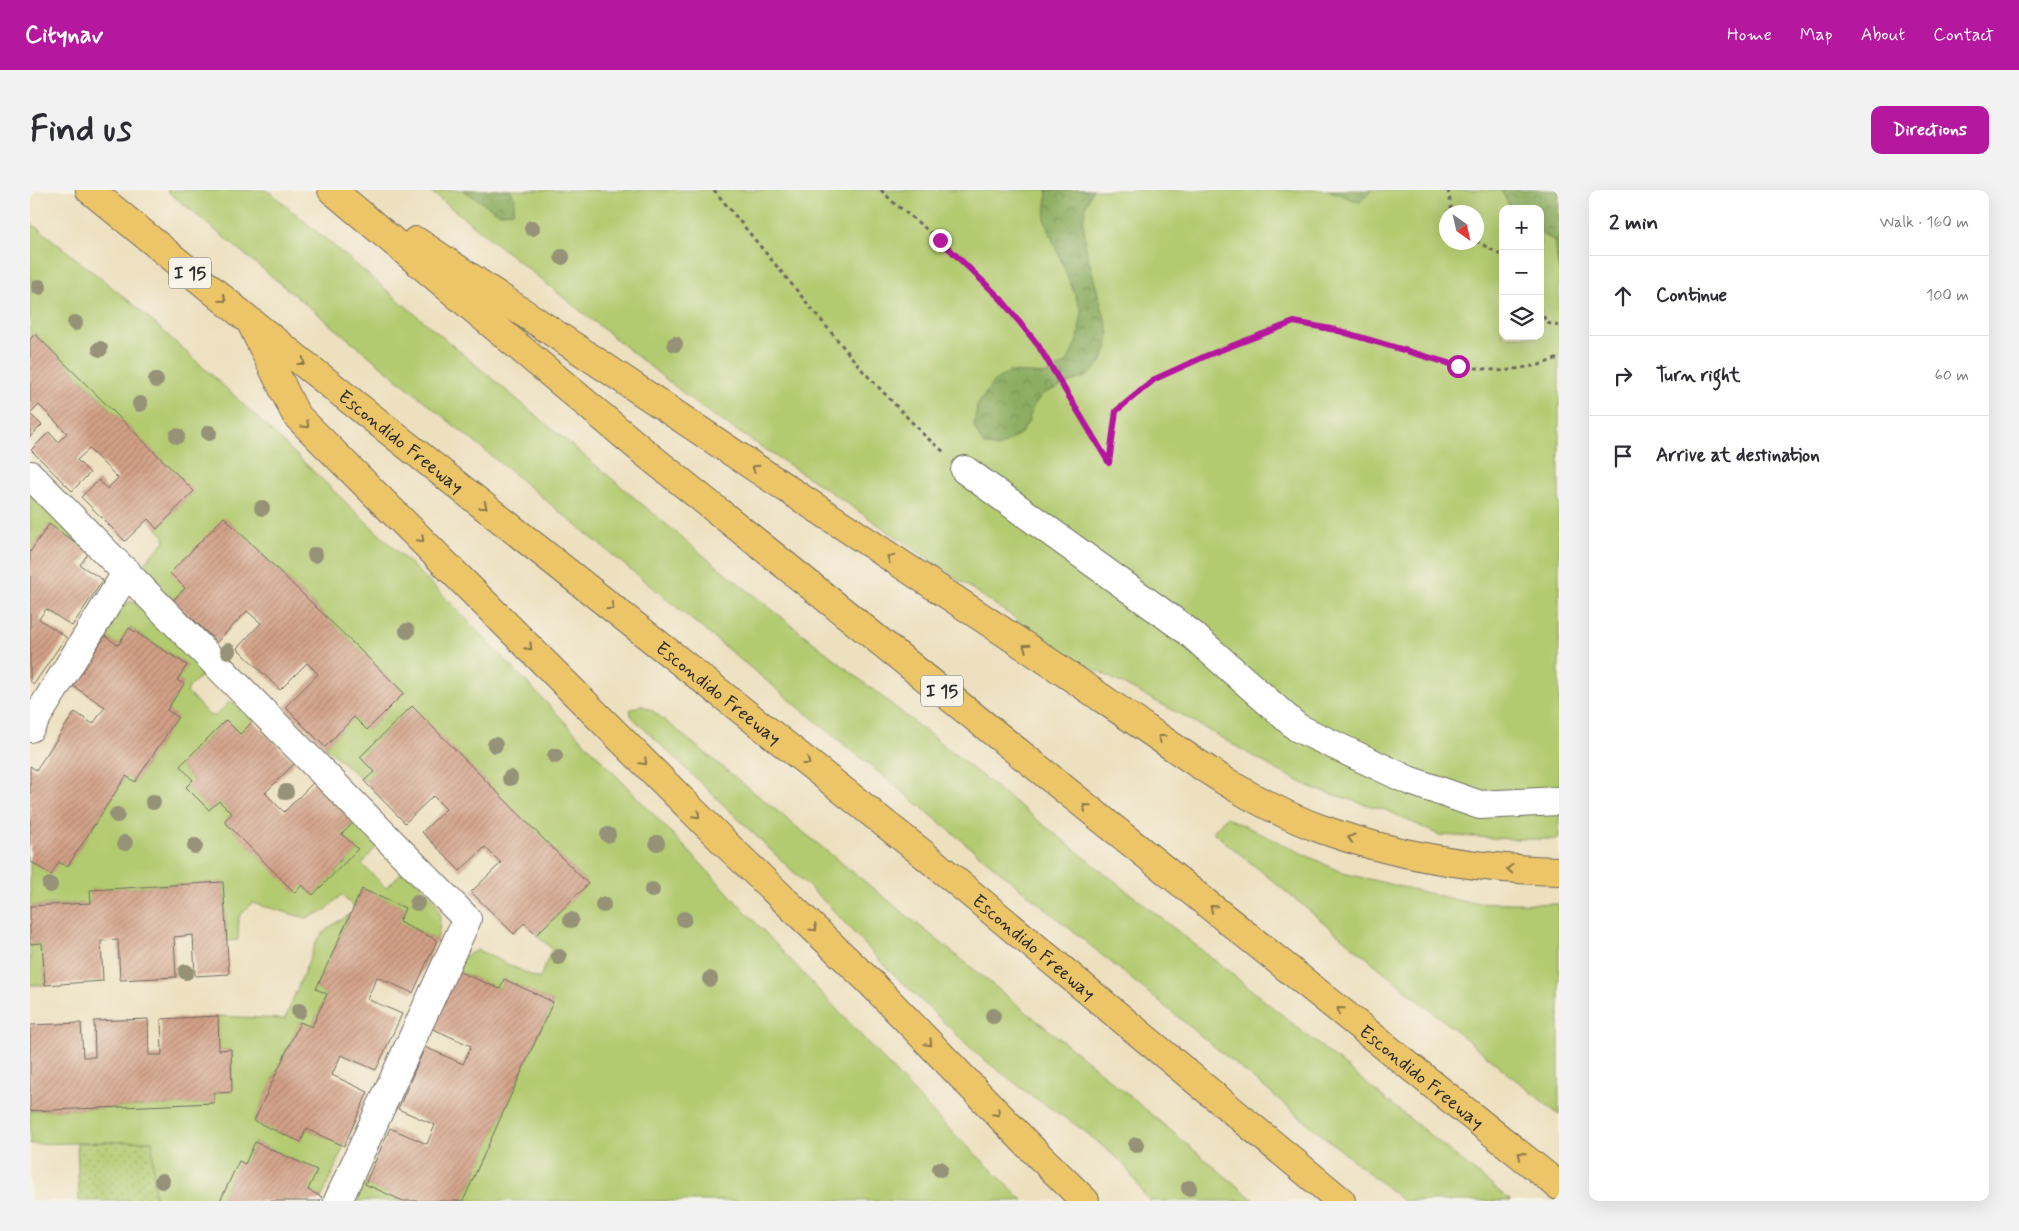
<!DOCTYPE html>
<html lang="en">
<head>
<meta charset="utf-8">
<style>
  :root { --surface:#fff; --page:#f2f2f3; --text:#2b2b33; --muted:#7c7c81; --line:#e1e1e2; --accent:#b5179e }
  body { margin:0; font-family:Mynerve,sans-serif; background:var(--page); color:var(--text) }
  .controls { position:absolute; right:15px; top:15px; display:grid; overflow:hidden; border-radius:10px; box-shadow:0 5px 20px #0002 }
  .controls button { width:45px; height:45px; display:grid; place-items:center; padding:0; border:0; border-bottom:1px solid var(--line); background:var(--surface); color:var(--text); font:25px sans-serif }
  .compass { position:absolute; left:1409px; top:15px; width:45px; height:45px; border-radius:50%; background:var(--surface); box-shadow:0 5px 20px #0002; rotate:146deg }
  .stop { position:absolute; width:15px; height:15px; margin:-11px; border:4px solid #b5179e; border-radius:50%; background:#fff }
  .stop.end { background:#b5179e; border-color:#fff; box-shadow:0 1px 5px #0008 }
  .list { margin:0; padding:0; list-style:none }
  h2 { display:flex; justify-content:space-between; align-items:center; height:65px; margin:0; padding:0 20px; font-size:21px }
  h2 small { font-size:16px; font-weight:400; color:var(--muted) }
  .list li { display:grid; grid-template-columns:32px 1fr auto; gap:15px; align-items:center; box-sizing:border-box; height:80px; padding:0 20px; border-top:1px solid var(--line) }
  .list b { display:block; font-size:19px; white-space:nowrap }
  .list em { font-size:16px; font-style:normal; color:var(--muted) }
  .icon { flex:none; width:28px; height:28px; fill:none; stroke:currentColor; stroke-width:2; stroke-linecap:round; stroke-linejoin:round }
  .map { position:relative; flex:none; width:1529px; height:1011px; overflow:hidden; border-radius:10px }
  header { display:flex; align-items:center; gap:30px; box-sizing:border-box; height:70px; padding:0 25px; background:var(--accent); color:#fff }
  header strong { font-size:24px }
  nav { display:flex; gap:28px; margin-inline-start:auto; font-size:18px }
  .intro { display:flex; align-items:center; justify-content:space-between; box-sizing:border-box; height:120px; padding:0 30px }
  h1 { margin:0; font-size:35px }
  .button { padding:12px 22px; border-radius:10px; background:var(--accent); color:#fff; font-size:18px; font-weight:700 }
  main { display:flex; gap:30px; padding:0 30px }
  aside { flex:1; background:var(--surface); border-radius:10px; box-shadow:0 5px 20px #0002 }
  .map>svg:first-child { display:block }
</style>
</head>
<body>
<header>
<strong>Citynav</strong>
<nav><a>Home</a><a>Map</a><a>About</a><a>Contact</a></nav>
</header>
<div class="intro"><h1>Find us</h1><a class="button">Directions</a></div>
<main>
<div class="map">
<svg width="1529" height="1011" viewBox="0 0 1529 1011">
  <defs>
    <pattern id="forest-crowns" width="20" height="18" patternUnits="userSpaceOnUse" patternTransform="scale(1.25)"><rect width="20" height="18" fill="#8dae62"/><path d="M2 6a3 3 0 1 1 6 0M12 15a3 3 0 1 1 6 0" fill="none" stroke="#738e51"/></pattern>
    <pattern id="park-dots" width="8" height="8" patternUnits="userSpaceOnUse" patternTransform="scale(1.25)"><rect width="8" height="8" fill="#b2ca6f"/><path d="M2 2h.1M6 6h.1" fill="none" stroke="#91a45b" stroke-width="1.8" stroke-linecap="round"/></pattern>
    <pattern id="building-hatch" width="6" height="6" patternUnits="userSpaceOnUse" patternTransform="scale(1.25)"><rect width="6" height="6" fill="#d3a086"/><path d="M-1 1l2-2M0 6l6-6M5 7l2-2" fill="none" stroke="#ab836e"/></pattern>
  </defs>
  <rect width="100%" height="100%" fill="#f7f3e8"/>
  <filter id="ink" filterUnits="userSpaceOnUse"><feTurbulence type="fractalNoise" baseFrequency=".02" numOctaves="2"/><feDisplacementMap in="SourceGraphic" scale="10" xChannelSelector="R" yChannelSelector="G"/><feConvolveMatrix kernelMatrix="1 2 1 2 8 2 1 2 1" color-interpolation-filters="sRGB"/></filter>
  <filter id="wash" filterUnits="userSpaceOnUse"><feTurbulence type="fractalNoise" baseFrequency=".0096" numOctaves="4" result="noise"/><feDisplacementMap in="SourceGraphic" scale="20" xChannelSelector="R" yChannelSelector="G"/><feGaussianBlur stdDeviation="1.12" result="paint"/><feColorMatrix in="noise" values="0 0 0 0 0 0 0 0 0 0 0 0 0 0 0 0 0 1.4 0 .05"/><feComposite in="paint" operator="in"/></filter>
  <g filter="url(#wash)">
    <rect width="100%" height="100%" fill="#ede0bf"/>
    <g fill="#b2ca6f" stroke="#6e7a4d" fill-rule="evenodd">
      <path d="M136 0H237L668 361 1198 781 1481 1011H1373Z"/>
      <path d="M399 0H1298L1330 12 1342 0H1471L1481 19H1473V146H1510V43L1524 50 1529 79V649H1482L1409 645 1358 621 1284 599 1247 580 1152 525 1043 468 799 301 672 218ZM1416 22H1446V52H1416Z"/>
      <path d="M0 32 103 114 194 196 415 407 673 676 907 927 994 1011H433L523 812 474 789 470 799 427 781 435 766 448 760 509 789 522 759 506 745 558 694 382 517 330 567 344 582 334 591 295 557 324 527 338 540 373 502 195 328 155 398 143 410 112 379 114 373 135 351 134 346 127 339 163 301 6 144 0 149Z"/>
      <path d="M0 302 59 362 19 335 0 362Z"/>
      <path d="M99 412H105L114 418 169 479 171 486 160 496 157 502 179 525 185 526 199 512 206 514 223 531 210 544 196 530 150 576 163 590 157 597 179 620 189 611 202 624 194 631 265 702 272 695 283 705 328 660 312 644 325 631 347 656 332 674 356 698 370 684 377 683C402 708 417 711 407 750L369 732 375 718 332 699 324 717 311 705 295 721 276 728 222 713 209 727 208 750 197 751 193 692 61 700V713L0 716V671L21 684 29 672 37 677 96 586 105 592 147 527 137 520 153 494 147 490 157 475 100 438 88 455 75 446 90 419Z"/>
      <path d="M611 515 623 521 1061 874 1225 1011H1119L1093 973 1052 939 999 904 947 864 853 774 799 716 602 527 600 520Z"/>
      <path d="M1196 627 1313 683 1436 712 1529 714V925L1183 642Z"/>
      <path d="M320 724 286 799 297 804 282 837 270 832 224 931 271 951 276 939 314 956 292 1007 278 1000 286 980 225 952 215 974 209 972 190 1011H125L122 951 0 954V921L184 913V903L202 902 201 860H189L188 826 255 829 287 750 298 738Z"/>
      <path d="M12 753 15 795H0V754Z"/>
      <path d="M335 994 373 1011H326Z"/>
    </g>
    <g fill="url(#forest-crowns)" stroke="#5c6c46">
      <path d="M433 0H480L485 8 483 22 469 23Z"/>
      <path d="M1017 0H1063L1056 14 1053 32 1057 64 1079 143 1077 159 1070 174 1057 186 1012 204 1003 217 998 232 991 243 968 258 954 255 944 237 947 216 964 191 979 182 1016 184 1037 173 1048 148 1052 122 1015 31Z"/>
      <path d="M1298 0H1342L1330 12Z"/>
      <path d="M1471 0H1529V82L1524 50 1510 43V19H1481Z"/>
    </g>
    <path fill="url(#park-dots)" stroke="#6e7a4d" d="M122 951 125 1011H49L47 953Z"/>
    <g id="blocks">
      <g fill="url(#building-hatch)">
        <path d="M5 144 164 301 127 339 118 329 95 351 51 307 69 290 77 299 88 288 59 259 47 270 60 283 42 301 1 260 19 242 28 252 37 243 9 215 0 224 12 235 0 247V149Z"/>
        <path d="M194 327 374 503 337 540 324 527 295 557 255 517 288 484 277 473 250 500 207 458 231 433 217 421 187 452 143 410 155 398 140 383Z"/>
        <path d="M19 334 59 362 50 375 73 390 42 436 16 419 9 429 36 447 4 494 0 491V362Z"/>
        <path d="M99 438 157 475 147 490 154 494 137 520 148 527 105 592 96 586 37 677 29 672 21 685 0 671V576L6 580 45 522 63 534 75 517 43 496 75 446 88 455Z"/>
        <path d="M382 516 558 694 506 745 494 733 484 744 441 702 471 673 455 657 430 681 392 642 416 619 403 606 375 633 334 591 344 582 330 567Z"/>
        <path d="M196 530 210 544 223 531 265 573 235 603 254 622 285 591 325 631 312 644 328 659 283 705 272 695 265 703 194 631 202 624 189 611 179 620 156 597 163 590 150 576Z"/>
        <path d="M193 692 199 784 165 786 163 745 144 747 146 787 90 790 88 750 71 751 73 791 15 795 12 753 0 754V716L61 713 60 700Z"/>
        <path d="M332 699 375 718 369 732 407 750 383 803 347 787 337 809 372 824 346 880 311 865 302 885 338 902 314 956 276 939 271 952 224 931 270 832 282 837 297 804 286 799Z"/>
        <path d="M427 781 470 799 474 789 523 812 433 1011H373L335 994 360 938 397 954 405 935 368 919 395 857 433 874 441 856 401 838Z"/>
        <path d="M188 826 189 860 201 859 202 902 184 903V913L0 921V835L51 833 53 867H65L64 831 118 829 119 865H132L131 829Z"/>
        <path d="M225 952 287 980 278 1000 292 1007 290 1011H190L209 971 215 974Z"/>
      </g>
    </g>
  </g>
  <g filter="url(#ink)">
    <use href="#blocks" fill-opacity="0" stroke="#6f6a5f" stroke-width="1"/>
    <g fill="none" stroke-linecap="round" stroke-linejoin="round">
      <g stroke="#6f6a5f" stroke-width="30">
        <g id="minor">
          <path d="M935 280 1159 442 1268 538 1378 590 1450 615 1529 611"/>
          <path d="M0 285 437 729 308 1011"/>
          <path d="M0 538 97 382"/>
        </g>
      </g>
      <g stroke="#6f6a5f" stroke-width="30">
        <g id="highway">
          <path id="s1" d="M60 0 220 131 892 663 1311 1011"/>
          <path id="s2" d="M302 0 614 262 1529 996"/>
          <path d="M386 51C589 187 791 322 995 456 1039 485 1083 516 1127 546 1179 582 1234 619 1294 640 1370 667 1449 679 1529 681"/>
          <path d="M223 137 266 225 701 659 841 793 998 955 1055 1011"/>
        </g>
      </g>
      <g stroke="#6f6a5f" stroke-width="3" stroke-dasharray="4 4" stroke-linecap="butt">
        <path d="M684 0 833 181 895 246 914 262"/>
        <path d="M851 0 864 13 910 50 971 109 1007 155 1078 272"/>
        <path d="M1418 0 1422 22"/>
        <path d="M1446 51 1473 66"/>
        <path d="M1510 119 1517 133 1529 136"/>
        <path d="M1079 273 1086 221 1125 189 1178 165 1264 132 1306 141 1428 176 1473 181 1509 175 1529 168"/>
      </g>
      <use href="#minor" stroke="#fff" stroke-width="28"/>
      <use href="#highway" stroke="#edc569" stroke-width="28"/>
    </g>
    <g fill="#959277">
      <circle cx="502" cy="38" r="8"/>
      <circle cx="532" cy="67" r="8"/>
      <circle cx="9" cy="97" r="8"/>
      <circle cx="45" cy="133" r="8"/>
      <circle cx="645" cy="154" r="8"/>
      <circle cx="70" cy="159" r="8"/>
      <circle cx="126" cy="190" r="8"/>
      <circle cx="110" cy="214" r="8"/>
      <circle cx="179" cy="243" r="8"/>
      <circle cx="147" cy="246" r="8"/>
      <circle cx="232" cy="318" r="8"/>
      <circle cx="285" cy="365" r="8"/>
      <circle cx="377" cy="441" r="8"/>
      <circle cx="198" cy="461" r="8"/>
      <circle cx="465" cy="555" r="8"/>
      <circle cx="525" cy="566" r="8"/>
      <circle cx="480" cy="588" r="8"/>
      <circle cx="256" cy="602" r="8"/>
      <circle cx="123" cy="612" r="8"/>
      <circle cx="87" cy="625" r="8"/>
      <circle cx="578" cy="645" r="8"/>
      <circle cx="95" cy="653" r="8"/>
      <circle cx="627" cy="653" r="8"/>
      <circle cx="165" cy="656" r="8"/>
      <circle cx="20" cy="695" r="8"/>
      <circle cx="622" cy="700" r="8"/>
      <circle cx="387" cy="713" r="8"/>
      <circle cx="573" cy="715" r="8"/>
      <circle cx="654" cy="729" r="8"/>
      <circle cx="541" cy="730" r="8"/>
      <circle cx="529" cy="767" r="8"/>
      <circle cx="156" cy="782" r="8"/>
      <circle cx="680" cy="789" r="8"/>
      <circle cx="269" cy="821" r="8"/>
      <circle cx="963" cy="826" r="8"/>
      <circle cx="1106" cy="955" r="8"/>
      <circle cx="910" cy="979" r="8"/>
      <circle cx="132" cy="991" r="8"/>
      <circle cx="1159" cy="998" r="8"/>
    </g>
    <defs><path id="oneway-chevron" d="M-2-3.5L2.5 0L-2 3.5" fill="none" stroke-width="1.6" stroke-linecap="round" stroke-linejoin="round" transform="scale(1.25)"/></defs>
    <g stroke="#8c784a">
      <use href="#oneway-chevron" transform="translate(193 109) rotate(39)"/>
      <use href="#oneway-chevron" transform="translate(272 172) rotate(38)"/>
      <use href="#oneway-chevron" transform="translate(276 235) rotate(45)"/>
      <use href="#oneway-chevron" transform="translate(725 278) rotate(-146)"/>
      <use href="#oneway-chevron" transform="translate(454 316) rotate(38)"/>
      <use href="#oneway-chevron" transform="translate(391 349) rotate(45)"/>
      <use href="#oneway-chevron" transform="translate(860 368) rotate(-147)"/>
      <use href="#oneway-chevron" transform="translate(581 417) rotate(38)"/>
      <use href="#oneway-chevron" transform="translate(499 457) rotate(45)"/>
      <use href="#oneway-chevron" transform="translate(996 457) rotate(-147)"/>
      <use href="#oneway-chevron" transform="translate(1131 548) rotate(-145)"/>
      <use href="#oneway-chevron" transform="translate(614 572) rotate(45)"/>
      <use href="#oneway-chevron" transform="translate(777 572) rotate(38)"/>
      <use href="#oneway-chevron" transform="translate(1056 617) rotate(-141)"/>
      <use href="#oneway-chevron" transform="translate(667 625) rotate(45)"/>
      <use href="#oneway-chevron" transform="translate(1321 648) rotate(-164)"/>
      <use href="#oneway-chevron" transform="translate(1480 679) rotate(-177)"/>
      <use href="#oneway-chevron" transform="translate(1183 718) rotate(-141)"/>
      <use href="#oneway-chevron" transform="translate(784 738) rotate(44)"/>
      <use href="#oneway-chevron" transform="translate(1310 820) rotate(-141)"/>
      <use href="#oneway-chevron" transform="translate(899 853) rotate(46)"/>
      <use href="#oneway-chevron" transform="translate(967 923) rotate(46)"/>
      <use href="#oneway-chevron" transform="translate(1491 965) rotate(-141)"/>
    </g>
  </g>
  <g fill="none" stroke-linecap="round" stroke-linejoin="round" filter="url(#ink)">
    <path stroke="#b5179e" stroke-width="6" d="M910 50 971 109 1008 155 1079 273 1086 221 1125 189 1178 165 1264 132 1306 140 1428 176"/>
  </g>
  <g text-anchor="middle" stroke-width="4.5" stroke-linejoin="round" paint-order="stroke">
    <g fill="#f7f3e8" stroke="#686764" stroke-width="1">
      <rect x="139" y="67.5" width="42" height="31" rx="4"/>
      <rect x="891" y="485.5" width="42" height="31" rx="4"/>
    </g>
    <g font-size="18" font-weight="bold" fill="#2b2b2b">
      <text x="160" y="89">I 15</text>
      <text x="912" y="507">I 15</text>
    </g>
    <g font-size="19" fill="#2b2b2b" stroke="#f7f3e8">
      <text dy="7" stroke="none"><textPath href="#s1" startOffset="400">Escondido Freeway</textPath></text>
      <text dy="7" stroke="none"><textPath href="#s1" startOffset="805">Escondido Freeway</textPath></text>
      <text dy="7" stroke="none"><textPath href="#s1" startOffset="1210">Escondido Freeway</textPath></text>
      <text dy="7" stroke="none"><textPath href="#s2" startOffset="1405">Escondido Freeway</textPath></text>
    </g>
  </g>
</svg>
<div class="controls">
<button>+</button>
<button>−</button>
<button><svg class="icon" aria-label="layers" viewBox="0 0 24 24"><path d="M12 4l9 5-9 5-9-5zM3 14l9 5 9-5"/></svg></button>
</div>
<svg class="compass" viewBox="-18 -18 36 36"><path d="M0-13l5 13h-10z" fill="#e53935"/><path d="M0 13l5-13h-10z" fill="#7c7c81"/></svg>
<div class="stop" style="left:1428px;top:176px"></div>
<div class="stop end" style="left:910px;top:50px"></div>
</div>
<aside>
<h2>2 min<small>Walk · 160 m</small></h2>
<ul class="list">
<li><svg class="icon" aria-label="ahead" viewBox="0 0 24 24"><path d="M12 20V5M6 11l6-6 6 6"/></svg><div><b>Continue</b></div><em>100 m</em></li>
<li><svg class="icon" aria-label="right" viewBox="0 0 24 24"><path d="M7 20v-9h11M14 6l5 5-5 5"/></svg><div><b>Turn right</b></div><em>60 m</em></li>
<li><svg class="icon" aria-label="arrive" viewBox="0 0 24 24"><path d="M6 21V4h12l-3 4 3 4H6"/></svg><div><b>Arrive at destination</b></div></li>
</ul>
</aside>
</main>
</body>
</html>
